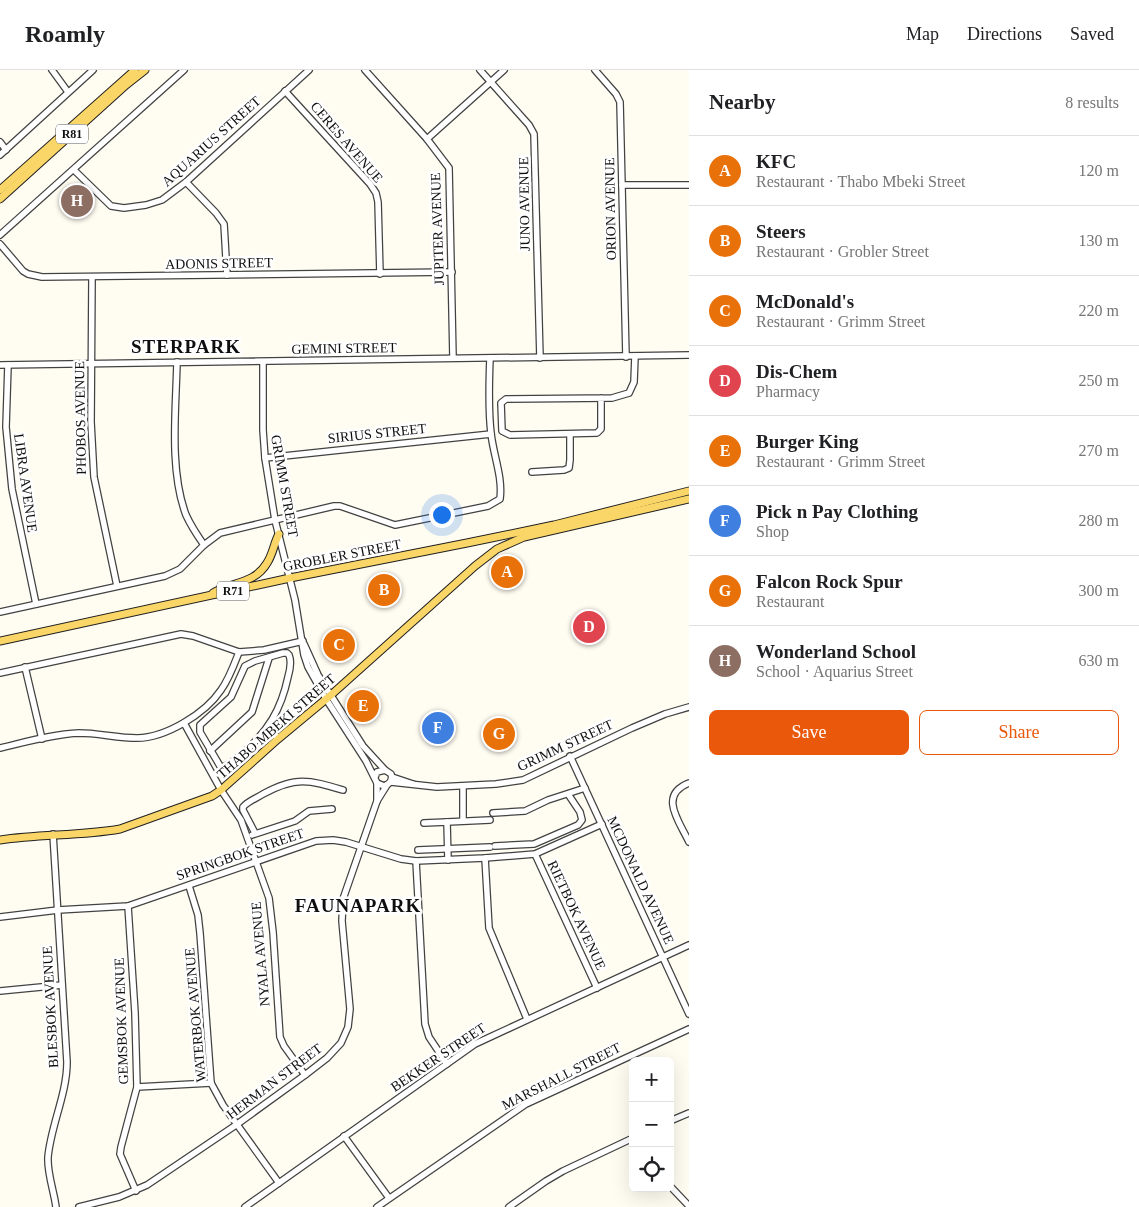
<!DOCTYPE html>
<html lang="en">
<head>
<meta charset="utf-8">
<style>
  :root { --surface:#fff; --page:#f6f6f6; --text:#202124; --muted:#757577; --line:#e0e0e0; --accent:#ea580c }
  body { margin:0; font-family:Georgia,serif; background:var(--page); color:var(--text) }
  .controls { position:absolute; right:15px; bottom:15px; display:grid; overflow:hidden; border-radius:8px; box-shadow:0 5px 20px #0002 }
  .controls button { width:45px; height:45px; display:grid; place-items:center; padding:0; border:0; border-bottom:1px solid var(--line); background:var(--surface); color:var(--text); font:25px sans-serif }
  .you { position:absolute; left:441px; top:444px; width:18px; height:18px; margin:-12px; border:4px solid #fff; border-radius:50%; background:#1a73e8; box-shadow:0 0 0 8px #1a73e833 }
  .badge { display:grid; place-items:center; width:32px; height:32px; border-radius:50%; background:var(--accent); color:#fff; font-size:16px; font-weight:700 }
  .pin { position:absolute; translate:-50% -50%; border:2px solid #fff; box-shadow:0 1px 5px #0006 }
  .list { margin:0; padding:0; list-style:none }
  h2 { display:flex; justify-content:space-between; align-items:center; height:65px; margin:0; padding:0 20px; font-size:21px }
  h2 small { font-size:16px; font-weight:400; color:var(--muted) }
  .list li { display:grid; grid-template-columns:32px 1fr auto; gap:15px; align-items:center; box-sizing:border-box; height:70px; padding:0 20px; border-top:1px solid var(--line) }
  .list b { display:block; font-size:19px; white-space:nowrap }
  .list p { margin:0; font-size:16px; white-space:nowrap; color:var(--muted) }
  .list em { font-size:16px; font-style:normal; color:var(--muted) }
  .actions { display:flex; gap:10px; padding:15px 20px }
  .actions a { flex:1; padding:11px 0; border:1px solid var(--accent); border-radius:8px; text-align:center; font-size:18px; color:var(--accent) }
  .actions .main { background:var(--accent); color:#fff }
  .icon { flex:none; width:28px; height:28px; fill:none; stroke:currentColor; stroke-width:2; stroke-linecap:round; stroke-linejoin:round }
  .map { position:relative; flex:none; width:689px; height:1137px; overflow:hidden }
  header { display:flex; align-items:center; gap:30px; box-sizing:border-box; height:70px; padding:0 25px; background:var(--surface); border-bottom:1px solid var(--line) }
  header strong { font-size:24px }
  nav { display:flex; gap:28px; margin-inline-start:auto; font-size:18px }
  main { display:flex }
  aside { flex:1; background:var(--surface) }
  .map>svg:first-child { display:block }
</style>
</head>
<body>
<header>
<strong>Roamly</strong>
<nav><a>Map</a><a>Directions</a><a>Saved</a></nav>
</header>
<main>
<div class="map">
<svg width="689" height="1137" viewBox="0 0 689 1137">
  <rect width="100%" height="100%" fill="#fffcf2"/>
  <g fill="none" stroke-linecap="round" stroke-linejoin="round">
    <g stroke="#424242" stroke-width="8">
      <g id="minor">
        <path d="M52 0 68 22"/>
        <path d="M365 0 427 69 449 98 453 288"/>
        <path d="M480 0 529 55 534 64 540 288"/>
        <path d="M595 0 616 24 620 32 626 287"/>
        <path d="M285 21 370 114 376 123 378 132 380 204"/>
        <path d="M427 69 504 0"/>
        <path d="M0 72 6 80"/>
        <path d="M0 85 93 0"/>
        <path d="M74 100 111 136 124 138 146 135 162 130 186 112 309 0"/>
        <path d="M186 112 216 143 224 154 227 205"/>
        <path d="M622 115H689"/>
        <path d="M0 165 184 0"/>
        <path d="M0 174 23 201 28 204 42 207 452 202"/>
        <path d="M92 207 91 352 94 407 117 516"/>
        <path d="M177 292C176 339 169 400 186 445 191 456 197 465 204 475"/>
        <path d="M263 292V360L265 388 275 450 295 530 304 585 308 597 326 629 366 691 377 713 384 716C390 714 393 710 391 704L385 700 377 702 375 707"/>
        <path d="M0 295 689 285"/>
        <path d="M8 295 6 357 12 419 36 534"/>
        <path d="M601 328V359L597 363 510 365 502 361 501 333 506 329 612 328 629 323 634 312 635 286"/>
        <path d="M265 388 491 364"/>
        <path d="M532 402 564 400 569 398 570 390V365"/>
        <path d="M0 542 165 506 180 499 204 475 220 463 334 436H340L395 455 488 436 500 429C503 407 493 384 491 363 488 338 489 313 490 288"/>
        <path d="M304 574 318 605 363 676 385 700"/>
        <path d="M283 583H287L289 585C292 592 290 600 288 607 281 640 268 661 243 683 237 688 231 693 224 697L220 696 200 662V655L231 627 245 596 255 591Z"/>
        <path d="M25 597 42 669"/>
        <path d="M0 603 181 564 193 566 239 582 264 580 303 571"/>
        <path d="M184 653 221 720 241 750 269 828 273 862 280 967 284 976 305 1005"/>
        <path d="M269 657 278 669"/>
        <path d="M0 678C26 672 53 664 79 663 98 663 117 668 137 668 165 668 205 644 221 620 229 609 234 595 239 582"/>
        <path d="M210 681 252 642 269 588"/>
        <path d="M570 686 689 944"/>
        <path d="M392 707 413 714"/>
        <path d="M391 712 437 717 496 714 523 710 632 658 665 644 689 637"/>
        <path d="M377 713V731"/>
        <path d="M689 713C658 725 679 751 689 772"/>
        <path d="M493 743 525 741 548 730 585 718"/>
        <path d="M463 751V716"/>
        <path d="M447 752 490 750"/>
        <path d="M424 753 447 752 448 790"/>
        <path d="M255 763 243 740V737C248 731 257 728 263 724 296 706 309 710 343 720"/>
        <path d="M53 764 67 992C67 1024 51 1055 48 1087 47 1103 54 1121 56 1137"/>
        <path d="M252 765 295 751 309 741 332 739"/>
        <path d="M495 776 534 774 578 755 582 750 580 742 568 724"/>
        <path d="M418 780 490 777"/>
        <path d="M535 784 597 918"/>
        <path d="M485 788 489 858 527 949"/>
        <path d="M416 791 425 954 429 967 447 994"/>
        <path d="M189 816 198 845 200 863 211 1013 223 1035 279 1113"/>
        <path d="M128 836 135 943 137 1017 121 1077 120 1084 136 1121"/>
        <path d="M0 847 58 840 128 836 316 771 333 770 346 772 401 789 416 791 485 788 535 784 602 754"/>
        <path d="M0 921 62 915"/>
        <path d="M137 1017 211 1013"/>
        <path d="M670 1051 689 1043"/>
        <path d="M344 1066 389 1128"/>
        <path d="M670 1116 689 1136"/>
        <path d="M79 1137 119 1127 147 1115 236 1055 305 1005 327 988 341 973 348 957 350 939 342 851 343 829 377 731 387 715"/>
        <path d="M245 1137 475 974 689 875"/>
        <path d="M377 1137 526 1034 689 959"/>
        <path d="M509 1137 546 1111 563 1101 633 1068"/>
      </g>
    </g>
    <g stroke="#202020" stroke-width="9">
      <g id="major">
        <path d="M0 120 135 0"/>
        <path d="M0 129 126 15 145 0"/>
        <path d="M213 523C231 512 255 514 267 493 273 484 274 473 279 464"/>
        <path d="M0 571 290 508 467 473 554 455 689 421"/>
        <path d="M0 770C40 764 81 766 120 759L212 726 221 720 278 669 331 625 475 496 497 479 524 467 689 429"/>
      </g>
    </g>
    <use href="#minor" stroke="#fff" stroke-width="5.5"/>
    <use href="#major" stroke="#f9d667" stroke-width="7"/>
  </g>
  <g text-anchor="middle" stroke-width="5" stroke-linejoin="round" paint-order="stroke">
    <g fill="#fff" stroke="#575757" stroke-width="1">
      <rect x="56" y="54.5" width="32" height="19" rx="4"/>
      <rect x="217" y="511.5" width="32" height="19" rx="4"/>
    </g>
    <g font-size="12" font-weight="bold" fill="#0f0f0f">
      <text x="72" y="68">R81</text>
      <text x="233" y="525">R71</text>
    </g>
    <g font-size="14" fill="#0f0f0f" stroke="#fff">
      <text transform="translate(211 71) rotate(-42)" y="5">AQUARIUS STREET</text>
      <text transform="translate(347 72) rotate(49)" y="5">CERES AVENUE</text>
      <text transform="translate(524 134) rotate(-91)" y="5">JUNO AVENUE</text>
      <text transform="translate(610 139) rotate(-91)" y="5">ORION AVENUE</text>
      <text transform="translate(437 159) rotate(-92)" y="5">JUPITER AVENUE</text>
      <text transform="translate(219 193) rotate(-1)" y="5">ADONIS STREET</text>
      <text transform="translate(344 278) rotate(-1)" y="5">GEMINI STREET</text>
      <text transform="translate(80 348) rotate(-91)" y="5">PHOBOS AVENUE</text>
      <text transform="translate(377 363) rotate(-6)" y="5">SIRIUS STREET</text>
      <text transform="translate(26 413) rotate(82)" y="5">LIBRA AVENUE</text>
      <text transform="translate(285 416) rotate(80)" y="5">GRIMM STREET</text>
      <text transform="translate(342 485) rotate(-11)" y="5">GROBLER STREET</text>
      <text transform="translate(276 656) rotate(-41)" y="5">THABO MBEKI STREET</text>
      <text transform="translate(565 675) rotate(-25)" y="5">GRIMM STREET</text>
      <text transform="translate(240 784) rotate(-19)" y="5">SPRINGBOK STREET</text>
      <text transform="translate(641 810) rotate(65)" y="5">MCDONALD AVENUE</text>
      <text transform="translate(577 845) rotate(65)" y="5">RIETBOK AVENUE</text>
      <text transform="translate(260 884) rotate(-95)" y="5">NYALA AVENUE</text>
      <text transform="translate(50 937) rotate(-93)" y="5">BLESBOK AVENUE</text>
      <text transform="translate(195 945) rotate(-95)" y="5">WATERBOK AVENUE</text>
      <text transform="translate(121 951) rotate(-92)" y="5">GEMSBOK AVENUE</text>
      <text transform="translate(438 987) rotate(-34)" y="5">BEKKER STREET</text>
      <text transform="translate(561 1006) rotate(-27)" y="5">MARSHALL STREET</text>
      <text transform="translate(274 1011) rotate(-37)" y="5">HERMAN STREET</text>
    </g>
    <g font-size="19" font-weight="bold" letter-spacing="1" fill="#0f0f0f" stroke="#fff">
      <text x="186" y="283">STERPARK</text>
      <text x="358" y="842">FAUNAPARK</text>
    </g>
  </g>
</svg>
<div class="controls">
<button>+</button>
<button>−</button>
<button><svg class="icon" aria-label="locate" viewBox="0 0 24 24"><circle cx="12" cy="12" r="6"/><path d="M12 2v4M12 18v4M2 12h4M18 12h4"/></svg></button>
</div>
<div class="you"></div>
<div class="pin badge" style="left:507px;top:502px;background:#e8710a">A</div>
<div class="pin badge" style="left:384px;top:520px;background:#e8710a">B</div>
<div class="pin badge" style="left:339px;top:575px;background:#e8710a">C</div>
<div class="pin badge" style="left:589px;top:557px;background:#e0444e">D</div>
<div class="pin badge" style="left:363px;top:636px;background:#e8710a">E</div>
<div class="pin badge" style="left:438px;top:658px;background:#3f7fe0">F</div>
<div class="pin badge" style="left:499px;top:664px;background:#e8710a">G</div>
<div class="pin badge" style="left:77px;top:131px;background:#8d6e63">H</div>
</div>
<aside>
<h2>Nearby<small>8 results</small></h2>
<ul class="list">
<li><span class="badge" style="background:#e8710a">A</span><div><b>KFC</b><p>Restaurant · Thabo Mbeki Street</p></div><em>120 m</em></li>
<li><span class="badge" style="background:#e8710a">B</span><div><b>Steers</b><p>Restaurant · Grobler Street</p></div><em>130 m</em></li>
<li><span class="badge" style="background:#e8710a">C</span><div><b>McDonald's</b><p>Restaurant · Grimm Street</p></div><em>220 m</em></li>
<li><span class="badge" style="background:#e0444e">D</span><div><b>Dis-Chem</b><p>Pharmacy</p></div><em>250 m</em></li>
<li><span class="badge" style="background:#e8710a">E</span><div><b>Burger King</b><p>Restaurant · Grimm Street</p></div><em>270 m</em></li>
<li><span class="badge" style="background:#3f7fe0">F</span><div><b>Pick n Pay Clothing</b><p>Shop</p></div><em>280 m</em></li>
<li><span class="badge" style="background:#e8710a">G</span><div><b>Falcon Rock Spur</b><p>Restaurant</p></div><em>300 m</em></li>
<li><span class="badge" style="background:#8d6e63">H</span><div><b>Wonderland School</b><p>School · Aquarius Street</p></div><em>630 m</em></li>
</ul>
<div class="actions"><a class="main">Save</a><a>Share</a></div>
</aside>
</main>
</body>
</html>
